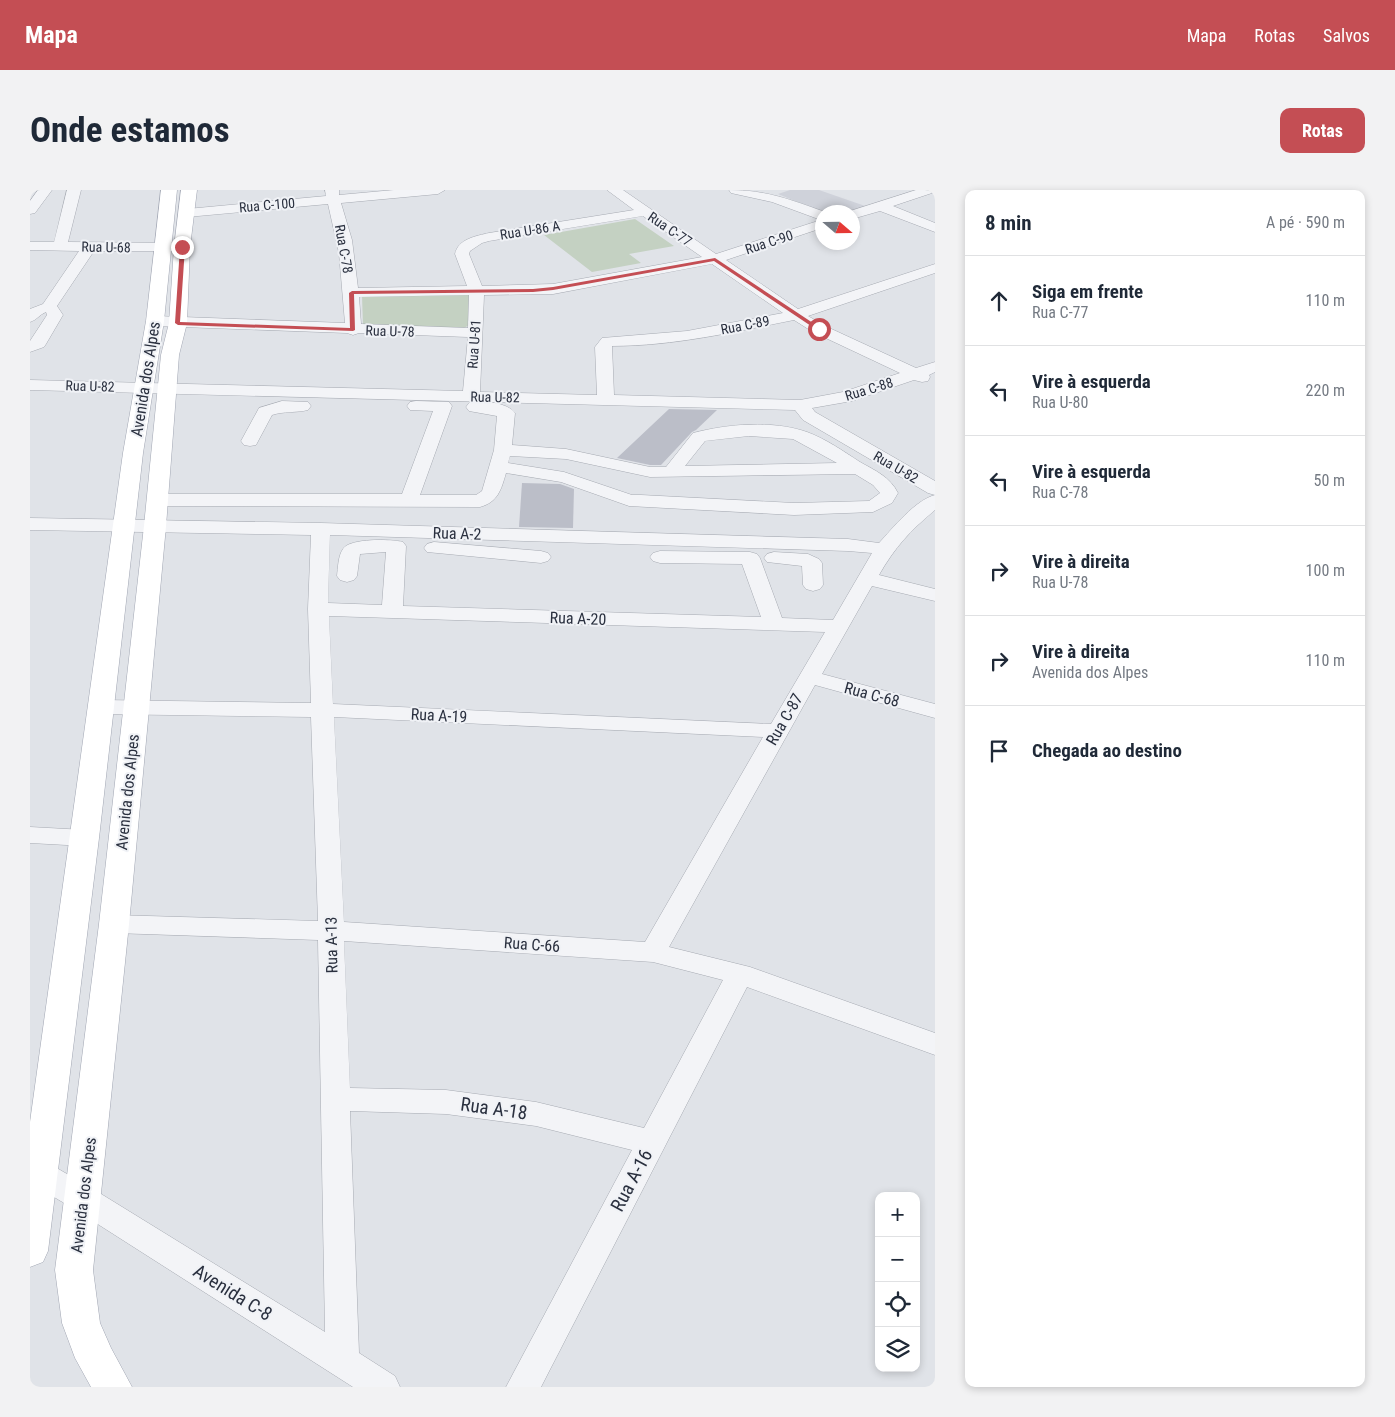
<!DOCTYPE html>
<html lang="pt">
<head>
<meta charset="utf-8">
<style>
  :root { --surface:#fff; --page:#f2f2f3; --text:#1f2937; --muted:#747a83; --line:#e0e1e3; --accent:#c44e54 }
  body { margin:0; font-family:"Roboto Condensed",sans-serif; background:var(--page); color:var(--text) }
  .controls { position:absolute; right:15px; bottom:15px; display:grid; overflow:hidden; border-radius:10px; box-shadow:0 2px 8px #0003 }
  .controls button { width:45px; height:45px; display:grid; place-items:center; padding:0; border:0; border-bottom:1px solid var(--line); background:var(--surface); color:var(--text); font:25px sans-serif }
  .compass { position:absolute; left:785px; top:15px; width:45px; height:45px; border-radius:50%; background:var(--surface); box-shadow:0 2px 8px #0003; rotate:110deg }
  .stop { position:absolute; width:15px; height:15px; margin:-11px; border:4px solid #c44e54; border-radius:50%; background:#fff }
  .stop.end { background:#c44e54; border-color:#fff; box-shadow:0 1px 5px #0008 }
  .list { margin:0; padding:0; list-style:none }
  h2 { display:flex; justify-content:space-between; align-items:center; height:65px; margin:0; padding:0 20px; font-size:21px }
  h2 small { font-size:16px; font-weight:400; color:var(--muted) }
  .list li { display:grid; grid-template-columns:32px 1fr auto; gap:15px; align-items:center; box-sizing:border-box; height:90px; padding:0 20px; border-top:1px solid var(--line) }
  .list b { display:block; font-size:19px; white-space:nowrap }
  .list p { margin:0; font-size:16px; white-space:nowrap; color:var(--muted) }
  .list em { font-size:16px; font-style:normal; color:var(--muted) }
  .icon { flex:none; width:28px; height:28px; fill:none; stroke:currentColor; stroke-width:2; stroke-linecap:round; stroke-linejoin:round }
  .map { position:relative; flex:none; width:905px; height:1197px; overflow:hidden; border-radius:10px }
  header { display:flex; align-items:center; gap:30px; box-sizing:border-box; height:70px; padding:0 25px; background:var(--accent); color:#fff }
  header strong { font-size:24px }
  nav { display:flex; gap:28px; margin-inline-start:auto; font-size:18px }
  .intro { display:flex; align-items:center; justify-content:space-between; box-sizing:border-box; height:120px; padding:0 30px }
  h1 { margin:0; font-size:35px }
  .button { padding:12px 22px; border-radius:10px; background:var(--accent); color:#fff; font-size:18px; font-weight:700 }
  main { display:flex; gap:30px; padding:0 30px }
  aside { flex:1; background:var(--surface); border-radius:10px; box-shadow:0 2px 8px #0003 }
  .map>svg:first-child { display:block }
</style>
</head>
<body>
<header>
<strong>Mapa</strong>
<nav><a>Mapa</a><a>Rotas</a><a>Salvos</a></nav>
</header>
<div class="intro"><h1>Onde estamos</h1><a class="button">Rotas</a></div>
<main>
<div class="map">
<svg width="905" height="1197" viewBox="0 0 905 1197">
  <rect width="100%" height="100%" fill="#e0e3e8"/>
  <path fill="#cfd2da" d="M760 0H789L838 17 822 23 792 22 748 4Z"/>
  <g fill="#c4d1c2">
    <path d="M605 29 644 56 599 64 611 73 562 82 514 45Z"/>
    <path d="M438 105 444 108 441 134 434 138 333 136 332 106Z"/>
  </g>
  <g fill="#bbbec8">
    <path d="M639 219 687 220 666 240 662 242 631 275H620L587 268Z"/>
    <path d="M492 293 530 294 544 299 543 338 489 337Z"/>
  </g>
  <g fill="none" stroke-linecap="round" stroke-linejoin="round">
    <g stroke="#a6aab2" stroke-width="1">
      <g id="minor">
        <path d="M8 0H22L5 23 0 24V11Z"/>
        <path d="M37 0H51L38 52 152 53 157 54 159 57 157 60 152 61H64L27 116 33 125 16 154 14 157 0 162V151L17 125 16 122C10 124 7 130 0 132V119L13 114 49 61 0 60V52H24Z"/>
        <path d="M295 0H309V5L364 0H415L408 4 311 13 322 50 328 98 437 96 425 64C428 49 446 46 459 43L604 20 577 0H593L686 64 791 30 742 12 701 3 699 0C737 0 761 10 795 22H792V38L696 70 768 119 905 74V83L778 126 795 136 886 178 905 172V182L899 185 900 187 898 191 892 192 884 190 822 211 782 218 785 222 905 291V305L898 303 773 230 765 220 0 200V190L433 201 438 147 329 143 323 145 317 143 125 136 119 134 117 131 119 128 125 126 315 133 309 63 298 14 157 27 150 23 157 19 296 6ZM613 26 672 67 523 94 452 96 439 64 440 61 452 53 459 51ZM682 74 753 123 657 141 572 148 565 157 567 205 450 202 454 105 523 104ZM439 105 438 138 331 134 329 107ZM764 130 783 142 870 183 813 202 770 210 584 205 582 156C644 156 703 142 764 130Z"/>
        <path d="M886 0H905V2L863 16 905 33V42L850 21 822 29V22H817Z"/>
        <path d="M252 211 278 212 281 216 278 220C266 223 254 221 242 225L226 255 220 256 214 255 211 251 229 218Z"/>
        <path d="M386 211 419 212 422 216 390 305H446L452 301 464 260 467 226 439 221 436 217 439 213C451 210 477 212 485 223L482 255 536 259 620 277H636L663 243C698 234 742 230 777 242 796 249 813 261 830 272 846 281 860 287 868 303L862 313 843 322 764 325 599 316 531 292 476 283C471 300 468 312 450 317L127 316 120 314 118 310 120 306 127 304H372L403 221 380 220 377 216 380 212ZM719 246 763 249 807 273 655 276 675 251ZM480 266 536 269 620 287 825 284 843 295 850 303 839 311 764 313 611 305H602L534 282 478 273Z"/>
        <path d="M905 305V320C880 341 865 357 849 385L905 399V411L842 396 792 484 905 514V528L785 495 639 757 720 777 905 843V865L717 797 511 1197H476L602 960 506 936 416 924 320 921 329 1163 365 1186 370 1197H323L41 1017 0 993V966L11 969 63 999 295 1142 288 750 84 743 75 741 71 734 75 727 84 725 288 731 281 527 71 524 63 522 60 517 63 512 71 510 281 513 278 419 281 345 0 340V328L291 333 818 349 849 353C863 338 885 310 905 305ZM300 345 818 361 842 363 803 430 752 428 730 368 727 364 720 362 630 361 623 363 620 367 623 371 630 373 712 374 731 427 373 416 376 356 373 352C362 349 319 348 313 359 308 366 308 378 307 386L310 390 317 392 324 390 327 386 330 364 356 362 352 415 298 413ZM299 426 362 428 795 442 741 534 303 514ZM304 527 733 547 615 752 314 732ZM314 751 623 772 693 790 614 938 506 912 416 900 320 898Z"/>
        <path d="M404 352 511 361 518 363 521 367 518 371 511 373 397 362 394 358 397 354Z"/>
        <path d="M744 362 778 364 789 369 792 373 793 395 790 399 783 401 776 399 773 395 772 376 737 372 734 368 737 364Z"/>
        <path d="M0 637 55 640 64 642 67 648 64 654 55 656 0 653Z"/>
      </g>
    </g>
    <g stroke="#a1a6b3" stroke-width="1">
      <g id="major">
        <path d="M131 0H147L134 131 113 263 69 648 18 1061 13 1072 0 1077V932L93 263 116 131Z"/>
        <path d="M151 0H167L160 57 157 133 149 165 136 336 99 734 63 1080 70 1133 81 1158 102 1197H61L45 1168 32 1133 25 1080 69 734 114 336 131 165 139 133 144 57Z"/>
      </g>
    </g>
    <use href="#minor" fill="#f3f4f7" fill-rule="evenodd"/>
    <use href="#major" fill="#fff" fill-rule="evenodd"/>
  </g>
  <path fill="#c44e54" d="M152 56 155 57 150 132 320 138 319 103 322 101 503 99 523 97 685 68 792 139 787 140 684 71 523 100 503 102 324 104 325 140 323 141 148 135 145 133 150 57Z"/>
  <g text-anchor="middle" stroke-width="4" stroke-linejoin="round" paint-order="stroke">
    <g font-size="14" fill="#2a303f" stroke="#f0f2f6">
      <text transform="translate(237 15) rotate(-5)" y="5">Rua C-100</text>
      <text transform="translate(640 39) rotate(34)" y="5">Rua C-77</text>
      <text transform="translate(500 40) rotate(-9)" y="5">Rua U-86 A</text>
      <text transform="translate(739 52) rotate(-18)" y="5">Rua C-90</text>
      <text transform="translate(76 57) rotate(1)" y="5">Rua U-68</text>
      <text transform="translate(314 59) rotate(80)" y="5">Rua C-78</text>
      <text transform="translate(715 135) rotate(-11)" y="5">Rua C-89</text>
      <text transform="translate(360 141) rotate(2)" y="5">Rua U-78</text>
      <text transform="translate(444 154) rotate(-86)" y="5">Rua U-81</text>
      <text transform="translate(60 196) rotate(2)" y="5">Rua U-82</text>
      <text transform="translate(839 199) rotate(-17)" y="5">Rua C-88</text>
      <text transform="translate(465 207) rotate(1)" y="5">Rua U-82</text>
      <text transform="translate(866 277) rotate(30)" y="5">Rua U-82</text>
    </g>
    <g font-size="16" fill="#2a303f" stroke="#f0f2f6">
      <text transform="translate(115 189) rotate(-81)" y="6">Avenida dos Alpes</text>
      <text transform="translate(427 343) rotate(2)" y="6">Rua A-2</text>
      <text transform="translate(548 428) rotate(2)" y="6">Rua A-20</text>
      <text transform="translate(842 504) rotate(15)" y="6">Rua C-68</text>
      <text transform="translate(409 525) rotate(3)" y="6">Rua A-19</text>
      <text transform="translate(754 529) rotate(-60)" y="6">Rua C-87</text>
      <text transform="translate(97 602) rotate(-84)" y="6">Avenida dos Alpes</text>
      <text transform="translate(502 754) rotate(4)" y="6">Rua C-66</text>
      <text transform="translate(301 755) rotate(-91)" y="6">Rua A-13</text>
      <text transform="translate(53 1005) rotate(-83)" y="6">Avenida dos Alpes</text>
    </g>
    <g font-size="19" fill="#2a303f" stroke="#f0f2f6">
      <text transform="translate(464 918) rotate(8)" y="7">Rua A-18</text>
      <text transform="translate(601 990) rotate(-62)" y="7">Rua A-16</text>
      <text transform="translate(203 1102) rotate(32)" y="7">Avenida C-8</text>
    </g>
  </g>
</svg>
<div class="controls">
<button>+</button>
<button>−</button>
<button><svg class="icon" aria-label="locate" viewBox="0 0 24 24"><circle cx="12" cy="12" r="6"/><path d="M12 2v4M12 18v4M2 12h4M18 12h4"/></svg></button>
<button><svg class="icon" aria-label="layers" viewBox="0 0 24 24"><path d="M12 4l9 5-9 5-9-5zM3 14l9 5 9-5"/></svg></button>
</div>
<svg class="compass" viewBox="-18 -18 36 36"><path d="M0-13l5 13h-10z" fill="#e53935"/><path d="M0 13l5-13h-10z" fill="#747a83"/></svg>
<div class="stop" style="left:789px;top:139px"></div>
<div class="stop end" style="left:152px;top:57px"></div>
</div>
<aside>
<h2>8 min<small>A pé · 590 m</small></h2>
<ul class="list">
<li><svg class="icon" aria-label="ahead" viewBox="0 0 24 24"><path d="M12 20V5M6 11l6-6 6 6"/></svg><div><b>Siga em frente</b><p>Rua C-77</p></div><em>110 m</em></li>
<li><svg class="icon" aria-label="left" viewBox="0 0 24 24"><path d="M17 20v-9H6M10 6l-5 5 5 5"/></svg><div><b>Vire à esquerda</b><p>Rua U-80</p></div><em>220 m</em></li>
<li><svg class="icon" aria-label="left" viewBox="0 0 24 24"><path d="M17 20v-9H6M10 6l-5 5 5 5"/></svg><div><b>Vire à esquerda</b><p>Rua C-78</p></div><em>50 m</em></li>
<li><svg class="icon" aria-label="right" viewBox="0 0 24 24"><path d="M7 20v-9h11M14 6l5 5-5 5"/></svg><div><b>Vire à direita</b><p>Rua U-78</p></div><em>100 m</em></li>
<li><svg class="icon" aria-label="right" viewBox="0 0 24 24"><path d="M7 20v-9h11M14 6l5 5-5 5"/></svg><div><b>Vire à direita</b><p>Avenida dos Alpes</p></div><em>110 m</em></li>
<li><svg class="icon" aria-label="arrive" viewBox="0 0 24 24"><path d="M6 21V4h12l-3 4 3 4H6"/></svg><div><b>Chegada ao destino</b></div></li>
</ul>
</aside>
</main>
</body>
</html>
